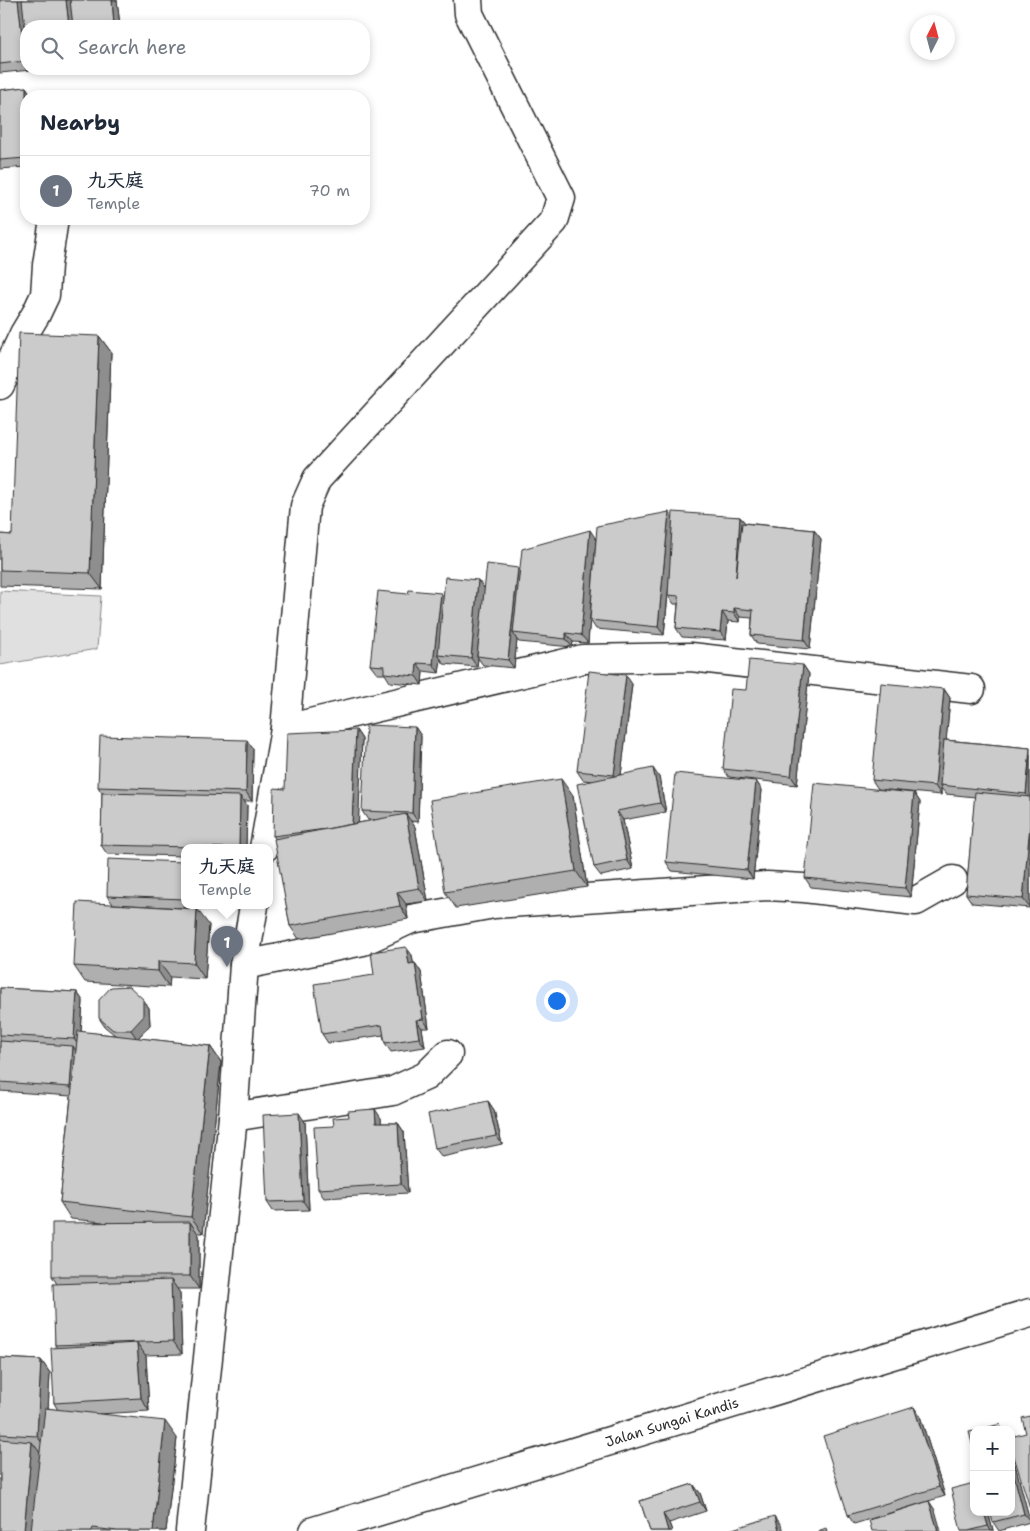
<!DOCTYPE html>
<html lang="en">
<head>
<meta charset="utf-8">
<style>
  :root { --surface:#fff; --page:#f6f6f7; --text:#1f2937; --muted:#747a83; --line:#e0e1e3; --accent:#2b2b2b }
  body { margin:0; font-family:"Shantell Sans","LXGW WenKai TC",sans-serif; background:var(--page); color:var(--text) }
  .controls { position:absolute; right:15px; bottom:15px; display:grid; overflow:hidden; border-radius:10px; box-shadow:0 2px 8px #0003 }
  .controls button { width:45px; height:45px; display:grid; place-items:center; padding:0; border:0; border-bottom:1px solid var(--line); background:var(--surface); color:var(--text); font:25px sans-serif }
  .compass { position:absolute; left:910px; top:15px; width:45px; height:45px; border-radius:50%; background:var(--surface); box-shadow:0 2px 8px #0003; rotate:6deg }
  .you { position:absolute; left:556px; top:1000px; width:18px; height:18px; margin:-12px; border:4px solid #fff; border-radius:50%; background:#1a73e8; box-shadow:0 0 0 8px #1a73e833 }
  .badge { display:grid; place-items:center; width:32px; height:32px; border-radius:50%; background:var(--accent); color:#fff; font-size:16px; font-weight:700 }
  .pin { position:absolute; translate:-50% -41px; filter:drop-shadow(0 1px 2px #0008) }
  .pin::after { content:''; position:absolute; top:26px; width:18px; height:15px; background:inherit; clip-path:polygon(0 0,100% 0,50% 100%) }
  .popup { position:absolute; left:181px; top:844px; width:92px; height:65px; box-sizing:border-box; display:grid; place-content:center; border-radius:10px; background:var(--surface); filter:drop-shadow(0 1px 4px #0005); font-size:16px; white-space:nowrap; color:var(--muted) }
  .popup b { font-size:19px; color:var(--text) }
  .popup::after { content:''; position:absolute; left:50%; top:100%; margin-left:-10px; border:10px solid transparent; border-top-color:var(--surface) }
  .list { margin:0; padding:0; list-style:none }
  h2 { display:flex; justify-content:space-between; align-items:center; height:65px; margin:0; padding:0 20px; font-size:21px }
  h2 small { font-size:16px; font-weight:400; color:var(--muted) }
  .list li { display:grid; grid-template-columns:32px 1fr auto; gap:15px; align-items:center; box-sizing:border-box; height:70px; padding:0 20px; border-top:1px solid var(--line) }
  .list b { display:block; font-size:19px; white-space:nowrap }
  .list p { margin:0; font-size:16px; white-space:nowrap; color:var(--muted) }
  .list em { font-size:16px; font-style:normal; color:var(--muted) }
  .icon { flex:none; width:28px; height:28px; fill:none; stroke:currentColor; stroke-width:2; stroke-linecap:round; stroke-linejoin:round }
  .map { position:relative; flex:none; width:1030px; height:1531px; overflow:hidden }
  .search { position:absolute; background:var(--surface); box-shadow:0 2px 8px #0003; left:20px; top:20px; width:350px; height:55px; display:flex; align-items:center; gap:12px; box-sizing:border-box; padding:0 18px; border-radius:20px; color:var(--muted); font-size:19px }
  .panel { position:absolute; background:var(--surface); box-shadow:0 2px 8px #0003; left:20px; top:90px; width:350px; height:135px; border-radius:20px }
  .map>svg:first-child { display:block }
</style>
</head>
<body>
<div class="map">
<svg width="1030" height="1531" viewBox="0 0 1030 1531">
  <rect width="100%" height="100%" fill="#fff"/>
  <filter id="ink" filterUnits="userSpaceOnUse"><feTurbulence type="fractalNoise" baseFrequency=".02" numOctaves="2"/><feDisplacementMap in="SourceGraphic" scale="10" xChannelSelector="R" yChannelSelector="G"/><feConvolveMatrix kernelMatrix="1 2 1 2 8 2 1 2 1" color-interpolation-filters="sRGB"/></filter>
  <g filter="url(#ink)">
    <path fill="#e0e0e0" stroke="#868686" d="M0 591 101 596 97 649 0 665Z"/>
    <g fill="none" stroke-linecap="round" stroke-linejoin="round">
      <g stroke="#2b2b2b" stroke-width="31">
        <g id="minor">
          <path d="M0 385 24 334 36 314 45 295 47 265 54 219"/>
          <path d="M285 729 583 659 691 657 971 689"/>
          <path d="M264 848 285 729 305 506 317 479 554 221 561 198 469 14 468 0"/>
          <path d="M244 965 363 941 411 919 494 904 767 886 804 888 916 901 953 880"/>
          <path d="M233 1117 393 1091 426 1076 448 1054"/>
          <path d="M190 1531 233 1117 244 965 254 906"/>
        </g>
      </g>
      <g stroke="#2b2b2b" stroke-width="31">
        <path id="tertiary" d="M314 1531 1030 1313"/>
      </g>
      <use href="#minor" stroke="#fff" stroke-width="28"/>
      <use href="#tertiary" stroke="#fff" stroke-width="28"/>
    </g>
    <g fill="#afafaf" stroke="#2b2b2b">
      <path d="M0 0H117L120 26H26V69H31V70L0 73Z"/>
      <path d="M26 87 32 96H26V167L0 169V90Z"/>
      <path d="M99 336 111 352 102 589 0 586V534L12 535Z"/>
      <path d="M673 517H740L745 523 814 530 821 539 810 649 757 644 751 635 752 618 740 617V622L728 621 726 640 682 637 676 628 678 604H674L668 595 664 635 596 629 590 620 591 599 588 643 573 642 572 647 519 642 517 640 514 668 483 665 478 658 477 667 444 664 441 659 439 673 423 671 422 685 390 682 385 674H377L370 665 408 594 443 597 478 580 484 588 518 568 520 570 596 539Z"/>
      <path d="M803 665 809 674 797 785 729 777 723 769 746 690Z"/>
      <path d="M632 684 621 775 659 777 666 812 623 820 633 869 601 876 594 867 593 781 583 780 577 771Z"/>
      <path d="M944 689 950 698 946 740 1030 748V908L972 903 966 894 975 797 946 794 941 788V795L878 789 872 780Z"/>
      <path d="M415 727 421 736 418 822 411 821 415 827 428 901 406 904 408 919 299 939 290 926 275 838 273 836 285 789 356 730 362 739 358 823 375 820H368L362 811Z"/>
      <path d="M253 749 252 801H244L247 805 246 848H184V856L107 854 101 845 102 793 98 787Z"/>
      <path d="M756 781 762 790 753 879 672 871 666 862Z"/>
      <path d="M914 793 920 802 911 897 811 887 805 878Z"/>
      <path d="M573 796 587 887 456 908 445 892Z"/>
      <path d="M184 862V906H202V909L113 904 107 896Z"/>
      <path d="M209 925 205 979 170 977 169 987 85 982 74 966Z"/>
      <path d="M412 955 413 963H415L421 972 429 1028H422L425 1047 391 1052 385 1043 383 1035 328 1043 322 1034 374 975Z"/>
      <path d="M0 988 77 992 83 1001 81 1032 115 1035 105 1027 99 1018 143 999 149 1008 150 1025 138 1038 210 1046 221 1062 203 1233H197L199 1235V1289H177L180 1293 182 1354 145 1355 146 1356 149 1411 99 1414 177 1438 166 1531H0V1358L41 1360 50 1373 48 1408 58 1410 54 1403 57 1348 55 1345 57 1284 52 1276 103 1222 71 1219 60 1202 71 1096 0 1091Z"/>
      <path d="M488 1101 494 1110 502 1144 442 1157 435 1148Z"/>
      <path d="M381 1118V1123H398L404 1132 408 1193 324 1198 318 1189 334 1126Z"/>
      <path d="M305 1122 309 1210 273 1211 267 1202Z"/>
      <path d="M920 1416 945 1496 854 1524 848 1515Z"/>
      <path d="M1011 1450 1030 1522 999 1531 993 1522Z"/>
      <path d="M693 1484 700 1493 706 1511 669 1523 672 1531H650L640 1501Z"/>
      <path d="M988 1512 993 1531H961Z"/>
    </g>
    <g fill="#8e8e8e" stroke="#2b2b2b">
      <path d="M18 0H23L26 28V63L25 61Z"/>
      <path d="M66 0H71L74 26H69Z"/>
      <path d="M112 0H117L120 26H114Z"/>
      <path d="M26 87 32 96H26Z"/>
      <path d="M99 336 111 352 102 589 90 573Z"/>
      <path d="M669 512 675 520 664 635 658 627Z"/>
      <path d="M740 517 747 525 736 577Z"/>
      <path d="M590 530 596 539 588 643 581 635Z"/>
      <path d="M814 530 821 539 810 649 804 640Z"/>
      <path d="M518 568 524 576 513 633 517 640 514 668 508 660Z"/>
      <path d="M478 580 485 589 477 656 478 658 477 667 471 658Z"/>
      <path d="M441 593 447 602 438 655 441 659 439 673 433 664Z"/>
      <path d="M734 608 740 617V622L734 613Z"/>
      <path d="M722 612 728 621 726 640 720 632Z"/>
      <path d="M566 633 573 642 572 647 566 639Z"/>
      <path d="M417 663 423 671 422 685 416 676Z"/>
      <path d="M803 665 809 674 797 785 791 776Z"/>
      <path d="M626 675 632 684 620 784 614 775Z"/>
      <path d="M944 689 950 698 942 786 940 785 941 788V795L935 786Z"/>
      <path d="M415 727 421 736 418 822 412 813Z"/>
      <path d="M356 730 362 739 358 835 352 826Z"/>
      <path d="M247 740 253 749 252 801 246 792Z"/>
      <path d="M1030 754V799L1026 794Z"/>
      <path d="M653 768 659 777 666 812 660 803Z"/>
      <path d="M561 779 573 796 587 887 576 871Z"/>
      <path d="M756 781 762 790 753 879 747 870Z"/>
      <path d="M914 793 920 802 911 897 905 888Z"/>
      <path d="M240 796 247 805 246 848H239Z"/>
      <path d="M617 811 623 820 633 869 627 860Z"/>
      <path d="M406 814 415 827 428 901 419 888Z"/>
      <path d="M1030 825V908L1023 899Z"/>
      <path d="M397 892 406 904 408 919 400 906Z"/>
      <path d="M197 909 209 925 205 979 194 963Z"/>
      <path d="M406 947 412 955 415 973 409 964Z"/>
      <path d="M158 961 170 977 169 987 158 971Z"/>
      <path d="M415 963 421 972 429 1028 423 1019Z"/>
      <path d="M77 992 83 1001 80 1048 74 1039Z"/>
      <path d="M143 999 149 1008 150 1025 137 1039 131 1030Z"/>
      <path d="M416 1020 422 1028 425 1047 419 1038Z"/>
      <path d="M73 1046 79 1055 76 1096 70 1087Z"/>
      <path d="M210 1046 221 1062 203 1233 191 1217Z"/>
      <path d="M488 1101 494 1110 502 1144 496 1136Z"/>
      <path d="M375 1109 381 1118 382 1132 376 1123Z"/>
      <path d="M299 1113 305 1122 309 1210 303 1201Z"/>
      <path d="M398 1123 404 1132 408 1193 401 1184Z"/>
      <path d="M190 1222 199 1235V1289L190 1276Z"/>
      <path d="M171 1280 180 1293 182 1354 173 1341Z"/>
      <path d="M137 1343 146 1356 149 1411 141 1398Z"/>
      <path d="M41 1360 50 1373 46 1449 37 1436Z"/>
      <path d="M914 1407 920 1416 945 1496 939 1487Z"/>
      <path d="M165 1421 177 1438 166 1531H153Z"/>
      <path d="M32 1442 41 1454 34 1531H24Z"/>
      <path d="M1011 1450 1030 1520V1521L1024 1514 1011 1464Z"/>
      <path d="M693 1484 700 1493 706 1511 700 1502Z"/>
      <path d="M929 1501 935 1510 941 1531H938Z"/>
      <path d="M984 1512H988L993 1531H991L988 1526Z"/>
      <path d="M663 1514 669 1523 672 1531H668Z"/>
      <path d="M775 1516 781 1525 783 1531H779Z"/>
    </g>
    <g fill="#cbcbcb" stroke="#2b2b2b">
      <path d="M0 0H18L25 61 0 64Z"/>
      <path d="M22 0H66L69 26H26V37Z"/>
      <path d="M70 0H112L114 26H73Z"/>
      <path d="M26 87V158L0 160V90Z"/>
      <path d="M19 333 99 336 90 573 0 570V534L12 535Z"/>
      <path d="M669 512 658 627 590 620 597 526Z"/>
      <path d="M673 512 740 517 736 577 742 523 814 530 804 640 751 635 753 610 734 608V613L722 612 720 632 676 628 679 596 668 595Z"/>
      <path d="M590 530 581 635 566 633V639L513 633 522 549Z"/>
      <path d="M487 564 518 568 508 660 477 656Z"/>
      <path d="M445 577 478 580 471 658 438 655Z"/>
      <path d="M409 590 441 593 433 664 417 663 416 676 384 673V666L370 665 378 591 408 594Z"/>
      <path d="M749 660 803 665 791 776 723 769 731 689 746 690Z"/>
      <path d="M589 671 626 675 614 775 577 771Z"/>
      <path d="M881 683 944 689 935 786 872 780Z"/>
      <path d="M366 725 415 727 412 813 362 811Z"/>
      <path d="M356 730 352 824 326 829 273 836 274 788 285 789 287 733Z"/>
      <path d="M100 736 247 740 246 792 98 787Z"/>
      <path d="M944 740 1030 748 1026 794 940 785Z"/>
      <path d="M653 768 660 803 617 811 627 860 594 867 577 784Z"/>
      <path d="M675 773 756 781 747 870 666 862Z"/>
      <path d="M561 779 576 871 445 892 430 800Z"/>
      <path d="M814 783 914 793 905 888 805 878Z"/>
      <path d="M975 792 1030 797V825L1023 899 966 894Z"/>
      <path d="M102 793 240 796 239 848 101 845Z"/>
      <path d="M406 814 419 888 397 892 400 906 290 926 274 839Z"/>
      <path d="M108 859 184 862V899L107 896Z"/>
      <path d="M77 902 197 909 194 963 158 961V971L74 966Z"/>
      <path d="M406 947 409 964 415 963 423 1019 416 1020 419 1038 385 1043 382 1025 322 1034 314 984 374 975 371 952Z"/>
      <path d="M129 986 143 999V1017L131 1030H113L99 1018V1000L111 987Z"/>
      <path d="M0 988 77 992 74 1039 0 1035Z"/>
      <path d="M78 1031 210 1046 191 1217 60 1202Z"/>
      <path d="M0 1041 73 1046 70 1087 0 1082Z"/>
      <path d="M488 1101 496 1136 435 1148 428 1114Z"/>
      <path d="M375 1109 376 1123H398L401 1184 318 1189 314 1127 334 1126 333 1118 349 1117 348 1111Z"/>
      <path d="M299 1113 303 1201 267 1202 263 1115Z"/>
      <path d="M190 1222V1276H52V1223Z"/>
      <path d="M171 1280 173 1341 55 1345 53 1284Z"/>
      <path d="M137 1343 141 1398 54 1403 51 1348Z"/>
      <path d="M0 1358 41 1360 37 1436 0 1434Z"/>
      <path d="M914 1407 939 1487 848 1515 823 1436Z"/>
      <path d="M45 1408 165 1421 153 1531H117L93 1528 92 1531H31Z"/>
      <path d="M1030 1416V1508L1011 1447V1437L1026 1433 1022 1418Z"/>
      <path d="M1000 1424 1002 1430H978Z"/>
      <path d="M974 1431V1451L969 1432Z"/>
      <path d="M0 1439 32 1442 24 1531H0Z"/>
      <path d="M1011 1464 1024 1514 993 1522 990 1512H1011Z"/>
      <path d="M974 1483V1512H984L988 1526 968 1531H961L951 1489Z"/>
      <path d="M693 1484 700 1502 663 1514 668 1531H650L640 1501Z"/>
      <path d="M929 1501 938 1531H872L869 1520Z"/>
      <path d="M775 1516 779 1531H726Z"/>
      <path d="M826 1528 827 1531H818Z"/>
    </g>
  </g>
  <g text-anchor="middle" stroke-width="5" stroke-linejoin="round" paint-order="stroke">
    <g font-size="14" fill="#2b2b2b" stroke="#fff">
      <text transform="translate(672 1422) rotate(-17)" y="5">Jalan Sungai Kandis</text>
    </g>
  </g>
</svg>
<div class="controls">
<button>+</button>
<button>−</button>
</div>
<svg class="compass" viewBox="-18 -18 36 36"><path d="M0-13l5 13h-10z" fill="#e53935"/><path d="M0 13l5-13h-10z" fill="#747a83"/></svg>
<div class="you"></div>
<div class="pin badge" style="left:227px;top:967px;background:#6b7280">1</div>
<div class="popup"><b>九天庭</b>Temple</div>
<div class="search"><svg class="icon" aria-label="search" viewBox="0 0 24 24"><circle cx="10" cy="10" r="6"/><path d="M15 15l6 6"/></svg>Search here</div>
<section class="panel">
<h2>Nearby<small></small></h2>
<ul class="list">
<li><span class="badge" style="background:#6b7280">1</span><div><b>九天庭</b><p>Temple</p></div><em>70 m</em></li>
</ul>
</section>
</div>
</body>
</html>
